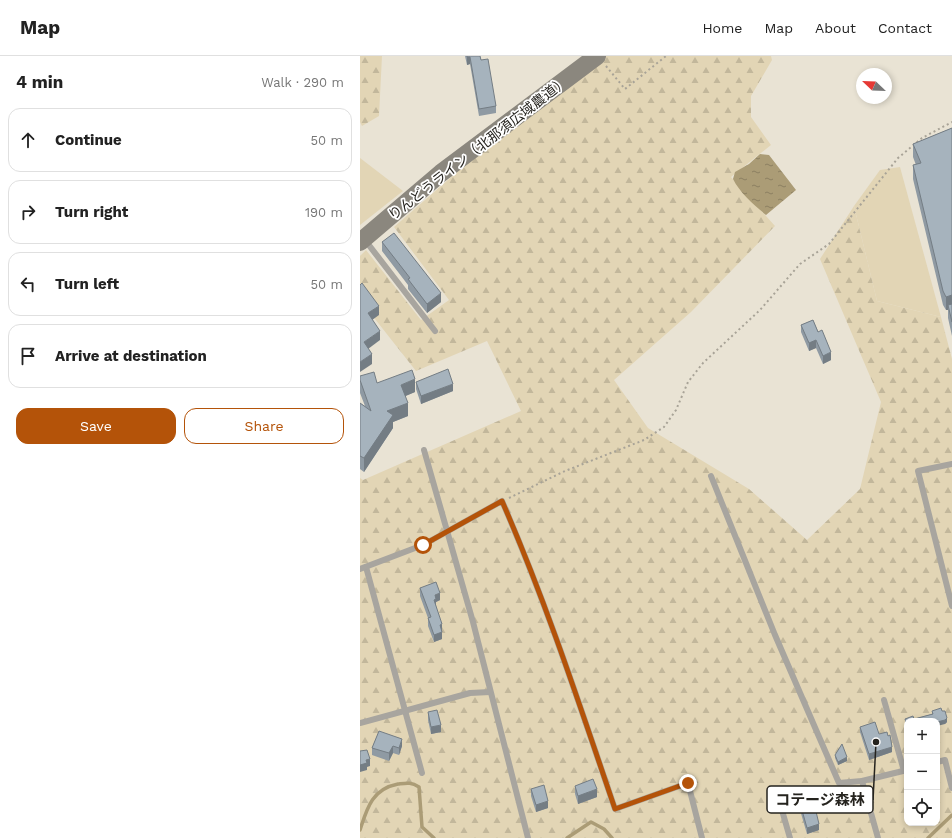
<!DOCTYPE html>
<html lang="en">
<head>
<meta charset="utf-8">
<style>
  :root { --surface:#fff; --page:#f6f6f6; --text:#222; --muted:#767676; --line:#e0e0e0; --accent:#b45309 }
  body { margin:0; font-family:"Work Sans","Noto Sans JP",sans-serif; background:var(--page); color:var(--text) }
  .controls { position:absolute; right:12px; bottom:12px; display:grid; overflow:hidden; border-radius:8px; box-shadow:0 2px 6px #0003 }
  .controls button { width:36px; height:36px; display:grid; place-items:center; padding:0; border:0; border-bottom:1px solid var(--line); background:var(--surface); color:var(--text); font:20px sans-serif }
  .compass { position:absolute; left:496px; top:12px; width:36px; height:36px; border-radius:50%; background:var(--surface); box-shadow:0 2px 6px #0003; rotate:293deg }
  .stop { position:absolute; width:12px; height:12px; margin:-9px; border:3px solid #b45309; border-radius:50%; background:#fff }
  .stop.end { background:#b45309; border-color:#fff; box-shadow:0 1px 4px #0008 }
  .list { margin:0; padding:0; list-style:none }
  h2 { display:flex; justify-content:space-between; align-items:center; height:52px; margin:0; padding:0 16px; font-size:17px }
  h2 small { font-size:13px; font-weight:400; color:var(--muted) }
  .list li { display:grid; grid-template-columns:26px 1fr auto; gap:12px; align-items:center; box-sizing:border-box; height:64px; margin:0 8px 8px; padding:0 8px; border:1px solid var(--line); border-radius:12px }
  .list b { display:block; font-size:15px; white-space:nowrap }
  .list em { font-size:13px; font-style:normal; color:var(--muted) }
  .actions { display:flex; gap:8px; padding:12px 16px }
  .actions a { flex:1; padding:9px 0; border:1px solid var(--accent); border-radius:12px; text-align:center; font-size:14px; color:var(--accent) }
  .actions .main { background:var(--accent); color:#fff }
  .icon { flex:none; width:22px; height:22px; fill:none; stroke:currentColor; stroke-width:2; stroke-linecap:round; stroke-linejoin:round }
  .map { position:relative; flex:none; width:592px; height:782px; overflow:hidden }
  header { display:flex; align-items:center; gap:24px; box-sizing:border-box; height:56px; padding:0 20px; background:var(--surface); border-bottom:1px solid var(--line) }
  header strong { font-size:19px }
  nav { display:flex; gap:22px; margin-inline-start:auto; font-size:14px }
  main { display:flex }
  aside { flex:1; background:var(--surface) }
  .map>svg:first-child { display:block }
</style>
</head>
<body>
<header>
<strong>Map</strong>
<nav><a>Home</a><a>Map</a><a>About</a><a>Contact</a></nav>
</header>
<main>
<aside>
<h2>4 min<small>Walk · 290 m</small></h2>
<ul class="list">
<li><svg class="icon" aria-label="ahead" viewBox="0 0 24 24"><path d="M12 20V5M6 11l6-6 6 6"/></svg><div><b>Continue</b></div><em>50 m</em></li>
<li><svg class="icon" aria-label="right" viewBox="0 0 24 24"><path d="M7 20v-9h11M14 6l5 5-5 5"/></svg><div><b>Turn right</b></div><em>190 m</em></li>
<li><svg class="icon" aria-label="left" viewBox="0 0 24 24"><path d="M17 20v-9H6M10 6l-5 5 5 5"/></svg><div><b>Turn left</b></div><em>50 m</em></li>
<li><svg class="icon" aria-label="arrive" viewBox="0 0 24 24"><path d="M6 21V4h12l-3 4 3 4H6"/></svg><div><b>Arrive at destination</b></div></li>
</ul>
<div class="actions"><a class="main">Save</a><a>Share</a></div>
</aside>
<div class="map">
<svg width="592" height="782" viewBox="0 0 592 782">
  <defs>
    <pattern id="forest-firs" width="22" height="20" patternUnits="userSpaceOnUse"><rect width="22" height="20" fill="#e2d5b5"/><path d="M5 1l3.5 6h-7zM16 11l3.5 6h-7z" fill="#c2b79b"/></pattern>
    <pattern id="water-ripples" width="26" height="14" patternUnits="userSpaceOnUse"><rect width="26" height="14" fill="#ab9c76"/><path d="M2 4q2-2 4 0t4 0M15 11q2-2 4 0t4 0" fill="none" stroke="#8b7f60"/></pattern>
  </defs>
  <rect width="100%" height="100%" fill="#e9e3d4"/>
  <g fill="#e2d5b5">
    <path d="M0 102 43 135 0 169Z"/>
    <path d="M540 111 581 261 517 245 494 150 520 114Z"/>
  </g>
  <g fill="url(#forest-firs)" fill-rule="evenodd">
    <path d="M0 0H22L19 60 2 70 0 66Z"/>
    <path d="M244 0H411L412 4 391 40V61L411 89 371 121 415 170 331 256 254 324 288 372 389 433 447 484 500 433 521 346 460 203 494 150 517 245 581 261 592 303V782H0V422L3 424 161 355 127 285 56 315 0 244V200L6 194 61 264 89 244 34 171 127 90ZM547 665H577V767H547Z"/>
  </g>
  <path fill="url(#water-ripples)" d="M400 98 409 99 436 134 406 159C394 149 380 137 373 123L375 116 389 108Z"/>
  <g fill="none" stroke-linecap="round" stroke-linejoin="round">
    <g stroke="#ab9c76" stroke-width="3.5">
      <path d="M0 774C7 752 12 733 38 728 47 727 51 726 59 731L62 771 74 782"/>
      <path d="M207 782 231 766 244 773 252 782"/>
      <path d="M568 782 592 759"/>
    </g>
    <g stroke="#a8a397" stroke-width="2" stroke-dasharray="2 3" stroke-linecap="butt">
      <path d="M246 10 265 33 306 0"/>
      <path d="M149 442 205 415 284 384 304 371 316 354 328 326 343 307 400 254 440 208 469 188 538 102 562 82 592 66"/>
    </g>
    <g stroke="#a8a59f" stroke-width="6">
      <path d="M5 184 75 275"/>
      <path d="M64 394 113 566 168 782"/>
      <path d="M592 408 558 415 592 550"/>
      <path d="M351 420 415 579 479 727 502 725 547 714"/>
      <path d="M6 511 62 717"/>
      <path d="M0 513 63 489 142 445C186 546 220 650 255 753L328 727 342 782"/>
      <path d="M524 644 544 715"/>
      <path d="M0 667 110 637 130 636"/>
      <path d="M577 706 585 704 592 732"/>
      <path d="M502 725 518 782"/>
      <path d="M417 737 430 782"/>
    </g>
    <path stroke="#8b877e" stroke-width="18" d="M0 186 81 117 237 0"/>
  </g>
  <g fill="#8f9aa3">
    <path d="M105 0H120L136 50V57L119 60 110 8 107 9Z"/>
    <path d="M592 72V280L588 262V254H586L583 249 553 123V109H556L553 101V88Z"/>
    <path d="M22 186 81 246 67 257 48 233V229L22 195Z"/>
    <path d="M453 264 471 304 463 308 456 292 449 295 441 276V269Z"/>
    <path d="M0 324 17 327 55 336 45 340 48 360 33 366V372L4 416 0 413V347L5 350 0 337Z"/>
    <path d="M56 326 93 335 61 348 56 333Z"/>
    <path d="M60 532 80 544 76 546V550L82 575V583L74 586 68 570V562L60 540Z"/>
    <path d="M572 655 587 666 585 668 547 665V674L545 666V663H554L572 658Z"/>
    <path d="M68 656 81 676 71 678 68 664Z"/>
    <path d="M500 671 519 678 532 696 509 704 500 676Z"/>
    <path d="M19 675 42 690 39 699 33 697 29 705 12 699V692Z"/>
    <path d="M475 699 487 705 478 709 475 702Z"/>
    <path d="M215 730 237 741 218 748 215 738Z"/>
    <path d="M171 733 188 752 176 756 171 740Z"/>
    <path d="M440 747 459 774 447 778 440 754Z"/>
  </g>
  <g fill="#747d84">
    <path d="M107 1H110V8L107 9Z"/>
    <path d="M81 237V246L67 257V248Z"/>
    <path d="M592 239V253L588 249V254H586V241Z"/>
    <path d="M19 250V259L8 267V257Z"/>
    <path d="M20 275V284L4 296V286Z"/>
    <path d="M456 284V292L449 295V287Z"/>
    <path d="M471 296V304L463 308V300Z"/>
    <path d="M12 298V308L0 316V306Z"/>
    <path d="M55 323V336L41 342V329Z"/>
    <path d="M93 328V335L61 348V340Z"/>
    <path d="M48 347V360L33 366V372L4 416V402L27 355Z"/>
    <path d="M80 537V544L76 546V550L74 544 75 539Z"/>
    <path d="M82 568V575L80 576V569Z"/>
    <path d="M82 576V583L74 586V579Z"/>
    <path d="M587 662V666L585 668 577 670V666Z"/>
    <path d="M81 669V676L71 678V671Z"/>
    <path d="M42 683V690L39 699V692Z"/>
    <path d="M33 690V697L29 705V697Z"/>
    <path d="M532 691V696L509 704V698Z"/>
    <path d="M487 701V705L478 709V706Z"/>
    <path d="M10 703V710L7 711V714L0 716V709L6 704Z"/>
    <path d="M579 722V726H577V723Z"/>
    <path d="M237 733V741L218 748V740Z"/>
    <path d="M188 745V752L176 756V749Z"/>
    <path d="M459 768V774L447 778V772Z"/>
  </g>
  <g fill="#a6b3bd" stroke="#747d84">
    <path d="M107 0H120L121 4 128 3 136 50 119 53 110 1H107Z"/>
    <path d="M592 72V239L586 241 583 235 553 109 561 107 553 88Z"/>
    <path d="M34 177 81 237 67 248 48 223 50 222 22 186Z"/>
    <path d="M2 227 19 250 8 257 20 275 4 286 12 298 0 306V229Z"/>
    <path d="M592 248V266L588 249Z"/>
    <path d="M453 264 458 276 462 274 471 296 463 300 456 284 449 287 441 269Z"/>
    <path d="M88 313 93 328 61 340 56 326Z"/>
    <path d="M52 314 55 323 41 329 48 347 27 355 33 359 4 402 0 400V347L11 355 0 324V320L14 316 17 327Z"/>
    <path d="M76 526 80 537 75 539 76 543 74 544 82 568 80 569 82 576 74 579 68 562 71 561 60 532Z"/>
    <path d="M581 652 582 655H585L587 662 585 664 577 666V665H547V670L545 663 553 660 554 663 573 658 572 655Z"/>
    <path d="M77 654 81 669 71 671 68 656Z"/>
    <path d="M515 666 519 678 527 676 528 680 530 679 532 691 509 698 500 671Z"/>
    <path d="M19 675 42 683 39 692 33 690 29 697 12 692Z"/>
    <path d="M482 688 487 701 478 706 475 699Z"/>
    <path d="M7 694 10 703 6 704 7 707 0 709V695Z"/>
    <path d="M577 715 579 722 577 723Z"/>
    <path d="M233 723 237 733 218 740 215 730Z"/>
    <path d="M184 729 188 745 176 749 171 733Z"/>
    <path d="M453 743 459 768 447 772 440 747Z"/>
  </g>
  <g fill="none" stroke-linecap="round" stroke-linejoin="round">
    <path stroke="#b45309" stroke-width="5" d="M63 489 142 445C186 546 220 650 255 753L328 727"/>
  </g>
  <g text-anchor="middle" stroke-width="3.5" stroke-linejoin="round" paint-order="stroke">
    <g font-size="14" fill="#25231e" stroke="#fff">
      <text transform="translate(118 92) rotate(-38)" y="5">りんどうライン（北那須広域農道）</text>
    </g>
  </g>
  <path fill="none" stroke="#25231e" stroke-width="1.5" d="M516 686L513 744"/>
  <circle fill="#25231e" stroke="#fff" stroke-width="1.5" cx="516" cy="686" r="4"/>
  <rect fill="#fff" stroke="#25231e" stroke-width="1.5" x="407" y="730" width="106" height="27" rx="4"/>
  <g font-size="15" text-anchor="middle" font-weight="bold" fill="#25231e">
    <text x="460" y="749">コテージ森林</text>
  </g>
</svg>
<div class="controls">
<button>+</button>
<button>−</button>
<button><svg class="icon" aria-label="locate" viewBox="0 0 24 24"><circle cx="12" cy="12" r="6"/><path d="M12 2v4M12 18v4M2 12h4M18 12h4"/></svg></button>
</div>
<svg class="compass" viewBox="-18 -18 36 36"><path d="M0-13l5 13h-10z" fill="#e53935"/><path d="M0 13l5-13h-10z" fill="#767676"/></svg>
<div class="stop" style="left:63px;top:489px"></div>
<div class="stop end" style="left:328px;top:727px"></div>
</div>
</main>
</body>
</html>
